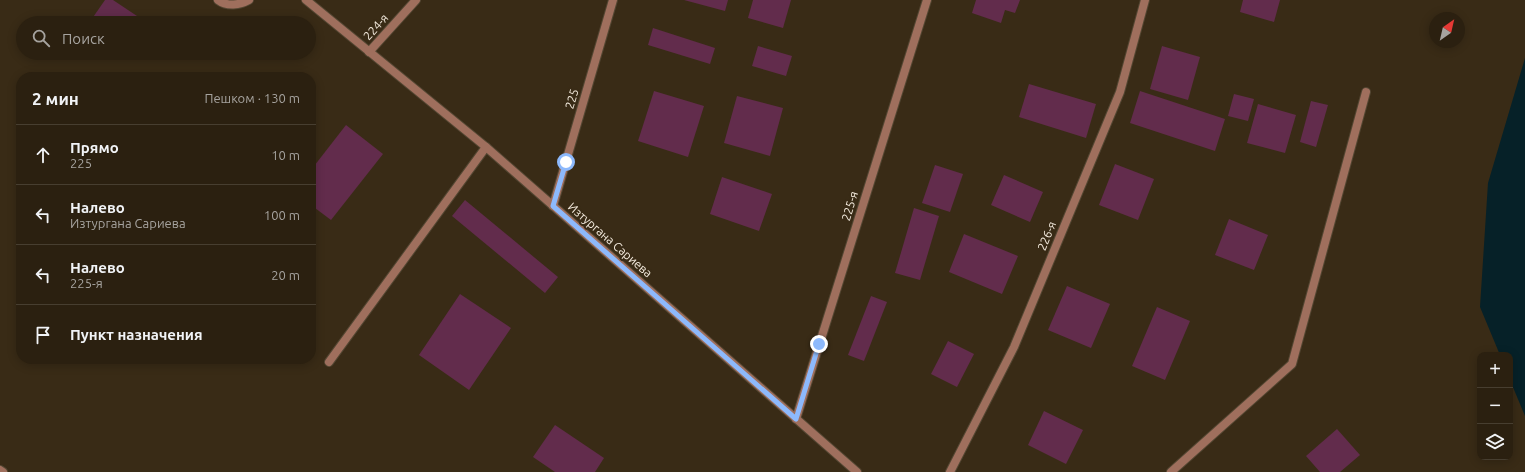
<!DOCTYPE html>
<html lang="ru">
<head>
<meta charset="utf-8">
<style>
  :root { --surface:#2b2010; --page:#332819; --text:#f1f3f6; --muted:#a6a39f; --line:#473e30 }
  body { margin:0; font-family:Ubuntu,sans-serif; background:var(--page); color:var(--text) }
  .controls { position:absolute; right:12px; bottom:12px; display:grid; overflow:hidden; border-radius:8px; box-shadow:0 2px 10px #0003 }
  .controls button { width:36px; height:36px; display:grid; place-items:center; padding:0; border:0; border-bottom:1px solid var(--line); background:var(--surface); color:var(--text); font:20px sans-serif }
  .compass { position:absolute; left:1429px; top:12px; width:36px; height:36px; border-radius:50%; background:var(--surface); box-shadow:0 2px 10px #0003; rotate:34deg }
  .stop { position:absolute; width:12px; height:12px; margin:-9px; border:3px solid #8db9fc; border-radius:50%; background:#fff }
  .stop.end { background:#8db9fc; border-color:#fff; box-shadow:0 1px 4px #0008 }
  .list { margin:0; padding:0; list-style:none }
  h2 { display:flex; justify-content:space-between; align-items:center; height:52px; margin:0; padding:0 16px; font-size:17px }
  h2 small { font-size:13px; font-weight:400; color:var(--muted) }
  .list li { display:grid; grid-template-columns:26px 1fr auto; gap:12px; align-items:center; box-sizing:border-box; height:60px; padding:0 16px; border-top:1px solid var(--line) }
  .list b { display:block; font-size:15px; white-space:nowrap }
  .list p { margin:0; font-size:13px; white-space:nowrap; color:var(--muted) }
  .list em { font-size:13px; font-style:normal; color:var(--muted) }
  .icon { flex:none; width:22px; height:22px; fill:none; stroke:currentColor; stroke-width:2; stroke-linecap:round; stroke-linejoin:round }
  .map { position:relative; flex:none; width:1525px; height:472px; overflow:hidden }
  .search { position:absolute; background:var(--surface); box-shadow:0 2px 10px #0003; left:16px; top:16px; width:300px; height:44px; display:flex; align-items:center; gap:10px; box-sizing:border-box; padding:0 14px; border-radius:22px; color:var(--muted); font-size:15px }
  .panel { position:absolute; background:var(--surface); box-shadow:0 2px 10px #0003; left:16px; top:72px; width:300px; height:292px; border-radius:16px }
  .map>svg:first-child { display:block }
</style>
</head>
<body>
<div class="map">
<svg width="1525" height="472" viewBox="0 0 1525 472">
  <rect width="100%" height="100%" fill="#392b16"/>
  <path fill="#062128" d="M1525 58V416L1510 380V355H1500L1480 307 1488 183Z"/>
  <g fill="#622c4c">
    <path d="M105 0H113L143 20 141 23H89Z"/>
    <path d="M684 0H728L725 11Z"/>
    <path d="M753 0H791L783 28 748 18Z"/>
    <path d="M976 0H1020L1015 13 1005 10 1001 23 972 13Z"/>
    <path d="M1243 0H1280L1274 22 1240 12Z"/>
    <path d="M653 28 715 48 710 64 648 45Z"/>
    <path d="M758 46 792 56 786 76 752 66Z"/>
    <path d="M1162 46 1200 57 1188 100 1150 89Z"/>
    <path d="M1029 84 1096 104 1086 138 1019 117Z"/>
    <path d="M654 91 704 106 688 157 638 141Z"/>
    <path d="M1140 91 1225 119 1215 151 1130 123Z"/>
    <path d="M1234 94 1254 99 1248 121 1228 116Z"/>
    <path d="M737 96 783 108 770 156 724 143Z"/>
    <path d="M1311 101 1328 105 1316 147 1300 142Z"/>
    <path d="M1258 104 1296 115 1285 153 1247 143Z"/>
    <path d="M346 125 383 154 331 220 311 205V170Z"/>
    <path d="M1115 164 1154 179 1138 220 1099 205Z"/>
    <path d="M935 165 963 174 950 212 922 203Z"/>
    <path d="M1004 175 1043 192 1030 222 991 205Z"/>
    <path d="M722 177 772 194 759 231 710 214Z"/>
    <path d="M465 200 558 277 545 293 452 216Z"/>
    <path d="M914 208 939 216 920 280 895 273Z"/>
    <path d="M1229 219 1268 235 1254 270 1215 255Z"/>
    <path d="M964 234 1018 256 1002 294 949 272Z"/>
    <path d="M1067 286 1110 304 1091 348 1048 330Z"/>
    <path d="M460 294 511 328 469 390 419 355Z"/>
    <path d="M871 296 887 302 864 361 848 355Z"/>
    <path d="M1157 307 1190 321 1165 380 1132 366Z"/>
    <path d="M948 341 974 354 957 387 931 374Z"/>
    <path d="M1044 411 1083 430 1066 464 1028 445Z"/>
    <path d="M555 425 604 458 595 472H555L533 457Z"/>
    <path d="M1337 429 1360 455 1340 472H1320L1306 456Z"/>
  </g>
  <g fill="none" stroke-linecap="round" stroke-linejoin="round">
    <g stroke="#534632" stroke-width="10">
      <g id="service">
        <path d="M218 0C227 7 240 5 249 0"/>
        <path d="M329 362 486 147"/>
        <path d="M0 470 3 472"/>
      </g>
    </g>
    <g stroke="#534632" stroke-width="10">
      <g id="minor">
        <path d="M369 52 416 0"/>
        <path d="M553 206 613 0"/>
        <path d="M796 419 927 0"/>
        <path d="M950 472 1014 347 1120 92 1145 0"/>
        <path d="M1171 472 1292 364 1366 92"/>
      </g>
    </g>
    <g stroke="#534632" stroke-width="10">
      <path id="tertiary" d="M306 0 486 147 857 472"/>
    </g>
    <use href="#service" stroke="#9f6f5d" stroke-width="8"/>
    <use href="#minor" stroke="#9f6f5d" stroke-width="8"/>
    <use href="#tertiary" stroke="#9f6f5d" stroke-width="8"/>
  </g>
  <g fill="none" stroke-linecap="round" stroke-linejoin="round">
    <path stroke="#8db9fc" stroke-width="5" d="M566 162 553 206 796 419 819 344"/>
  </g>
  <g text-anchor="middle" stroke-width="4" stroke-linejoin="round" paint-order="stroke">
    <g font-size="12" fill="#f5ecdf" stroke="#392b16">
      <text transform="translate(376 27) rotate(-48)" y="4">224-я</text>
      <text transform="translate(572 99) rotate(-74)" y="4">225</text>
      <text transform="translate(850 206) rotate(-73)" y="4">225-я</text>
      <text transform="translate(1047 236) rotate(-68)" y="4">226-я</text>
      <text transform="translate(610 240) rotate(41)" y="4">Изтургана Сариева</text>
    </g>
  </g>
</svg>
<div class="controls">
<button>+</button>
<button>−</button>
<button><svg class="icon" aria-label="layers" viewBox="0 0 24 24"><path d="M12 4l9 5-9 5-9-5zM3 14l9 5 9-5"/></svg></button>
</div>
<svg class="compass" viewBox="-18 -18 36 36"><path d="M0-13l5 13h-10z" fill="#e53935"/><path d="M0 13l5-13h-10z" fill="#a6a39f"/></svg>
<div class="stop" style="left:566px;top:162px"></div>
<div class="stop end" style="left:819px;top:344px"></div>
<div class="search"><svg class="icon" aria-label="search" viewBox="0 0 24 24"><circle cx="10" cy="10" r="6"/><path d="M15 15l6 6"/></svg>Поиск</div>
<section class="panel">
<h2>2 мин<small>Пешком · 130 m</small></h2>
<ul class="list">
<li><svg class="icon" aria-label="ahead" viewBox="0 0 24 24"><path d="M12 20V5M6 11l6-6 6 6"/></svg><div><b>Прямо</b><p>225</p></div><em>10 m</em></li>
<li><svg class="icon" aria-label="left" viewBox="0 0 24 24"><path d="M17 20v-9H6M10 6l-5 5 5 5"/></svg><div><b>Налево</b><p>Изтургана Сариева</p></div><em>100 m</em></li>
<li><svg class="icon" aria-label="left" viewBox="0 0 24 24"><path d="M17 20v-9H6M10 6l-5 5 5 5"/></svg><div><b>Налево</b><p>225-я</p></div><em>20 m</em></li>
<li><svg class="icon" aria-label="arrive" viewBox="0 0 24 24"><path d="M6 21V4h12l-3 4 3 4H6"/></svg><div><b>Пункт назначения</b></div></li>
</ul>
</section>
</div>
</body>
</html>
